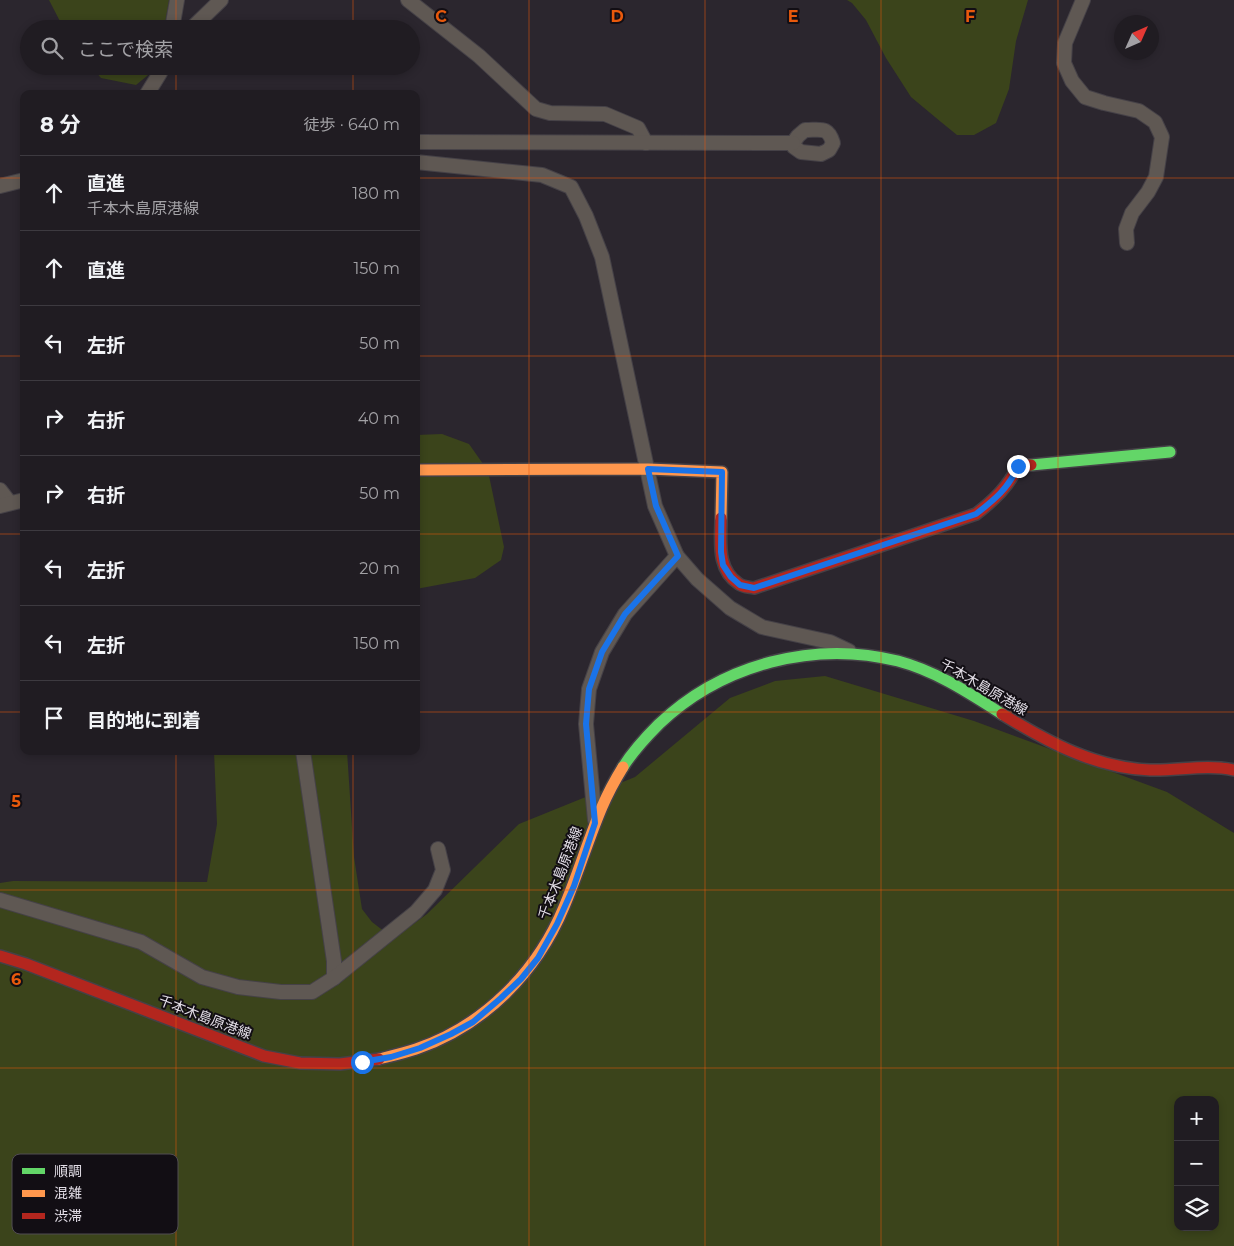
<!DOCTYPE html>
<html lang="ja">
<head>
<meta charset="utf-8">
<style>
  :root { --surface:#201c22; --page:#28252a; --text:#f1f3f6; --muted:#a2a1a5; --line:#3d3a40 }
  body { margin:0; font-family:Montserrat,"Noto Sans JP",sans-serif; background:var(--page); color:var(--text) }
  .controls { position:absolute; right:15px; bottom:15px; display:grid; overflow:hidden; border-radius:10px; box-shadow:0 2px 8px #0003 }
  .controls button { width:45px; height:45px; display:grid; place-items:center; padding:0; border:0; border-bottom:1px solid var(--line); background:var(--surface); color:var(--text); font:25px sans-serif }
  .compass { position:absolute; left:1114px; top:15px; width:45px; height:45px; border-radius:50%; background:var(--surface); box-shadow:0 2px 8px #0003; rotate:45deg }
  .stop { position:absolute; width:15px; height:15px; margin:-11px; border:4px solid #1a73e8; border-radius:50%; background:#fff }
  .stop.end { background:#1a73e8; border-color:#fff; box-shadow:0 1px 5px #0008 }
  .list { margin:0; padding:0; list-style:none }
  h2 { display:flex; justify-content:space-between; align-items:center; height:65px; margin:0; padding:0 20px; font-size:21px }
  h2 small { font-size:16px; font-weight:400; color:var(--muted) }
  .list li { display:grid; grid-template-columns:32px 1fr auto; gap:15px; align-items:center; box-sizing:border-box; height:75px; padding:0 20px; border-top:1px solid var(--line) }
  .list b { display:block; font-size:19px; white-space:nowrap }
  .list p { margin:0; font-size:16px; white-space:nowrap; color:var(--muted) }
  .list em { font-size:16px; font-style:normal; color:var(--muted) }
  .icon { flex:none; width:28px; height:28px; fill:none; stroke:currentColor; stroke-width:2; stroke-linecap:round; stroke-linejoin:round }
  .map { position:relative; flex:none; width:1234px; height:1246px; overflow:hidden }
  .search { position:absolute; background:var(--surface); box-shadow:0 2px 8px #0003; left:20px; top:20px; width:400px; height:55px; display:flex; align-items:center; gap:12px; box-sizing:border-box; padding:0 18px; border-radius:28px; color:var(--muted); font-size:19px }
  .panel { position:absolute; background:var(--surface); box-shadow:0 2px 8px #0003; left:20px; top:90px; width:400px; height:665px; border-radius:10px }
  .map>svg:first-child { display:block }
</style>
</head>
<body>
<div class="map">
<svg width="1234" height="1246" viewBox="0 0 1234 1246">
  <rect width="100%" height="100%" fill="#2b262e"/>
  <g fill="#3b441b" fill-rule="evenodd">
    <path d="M49 0H169L164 29H64Z"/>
    <path d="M847 0H1028L1016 41 1009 89 996 123 974 135H957L941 122 911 97 886 58 866 20 852 3Z"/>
    <path d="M91 66H159L136 85 101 78Z"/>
    <path d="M442 434 469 444 488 471 504 547 501 560 475 578 416 589V435Z"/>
    <path d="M825 676 974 721 1167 792 1234 833V1246H0V883L13 881 207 882 217 824 214 751H347L354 857 362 909 372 922 385 932 400 934 427 914 519 824 635 777 730 698 775 681ZM1178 1100H1215V1227H1178Z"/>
  </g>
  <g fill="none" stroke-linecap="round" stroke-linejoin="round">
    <g stroke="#454147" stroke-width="16">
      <g id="street">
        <path d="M408 0 479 56 536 109 550 113 605 114 638 128 646 143"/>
        <path d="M1083 0 1065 43 1064 63 1072 81 1085 97 1104 103 1139 111 1155 122 1162 137 1156 177 1148 192 1132 213 1126 229 1127 243"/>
        <path d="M172 29 177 0"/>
        <path d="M191 29 221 0"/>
        <path d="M147 94 160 73 163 66"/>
        <path d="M805 130C821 130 828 126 833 143L829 150 821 154 801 152 794 147 793 143 798 136Z"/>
        <path d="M416 142 793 143"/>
        <path d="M416 162 542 175 571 187 586 216 602 257 655 506 677 556 697 579 730 608 762 627 830 642 849 651"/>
        <path d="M0 186 24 180"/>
        <path d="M0 490 10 503"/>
        <path d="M0 506 24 500"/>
        <path d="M303 751 334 961V978"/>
        <path d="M595 820 586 724 589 689 602 652 625 614 677 556"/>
        <path d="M0 900 141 942 202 977 238 987 281 992H312L334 978 416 912 435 890 443 870 438 849"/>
      </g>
    </g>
    <g stroke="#454147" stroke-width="14">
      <g id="fast">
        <path d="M1031 465 1170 452"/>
        <path d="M623 767C633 751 646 737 659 724 722 664 814 640 898 661 936 671 969 693 1002 714"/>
      </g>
    </g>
    <g stroke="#454147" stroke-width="14">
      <g id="slow">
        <path d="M416 470 648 469 722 472 721 518"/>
        <path d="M379 1059C391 1056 404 1053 416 1049 484 1026 537 972 564 907 578 874 588 840 602 807 608 793 615 780 623 767"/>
      </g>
    </g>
    <g stroke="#454147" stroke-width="14">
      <g id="jam">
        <path d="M721 518C721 541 716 569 739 584 743 587 749 587 754 588L976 514C994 500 1008 487 1018 466L1031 465"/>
        <path d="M1002 714C1048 742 1095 768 1150 770 1178 771 1206 764 1234 770"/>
        <path d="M0 956 26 964 264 1056 300 1063 340 1064 379 1059"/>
      </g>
    </g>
    <use href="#street" stroke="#5f5853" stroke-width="14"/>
    <use href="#fast" stroke="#63d668" stroke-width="11"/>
    <use href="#slow" stroke="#ff974d" stroke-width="11"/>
    <use href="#jam" stroke="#b3261e" stroke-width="11"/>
  </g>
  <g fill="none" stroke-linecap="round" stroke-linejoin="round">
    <path stroke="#1a73e8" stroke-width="6" d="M362 1062 391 1057 420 1048 451 1034 473 1022 501 998 521 979 538 958 557 924 574 886 595 823 586 724 589 689 602 652 625 614 678 556 656 506 648 469 722 472 721 552 723 565 731 577 740 585 754 588 976 514C994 500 1009 488 1018 466"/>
  </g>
  <path fill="none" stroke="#e8590c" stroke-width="1" stroke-opacity="0.55" d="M176 0V29M353 0V29M529 0V1246M705 0V1246M881 0V1246M1058 0V1246M176 66V94M353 66V94M0 178H24M416 178H1234M0 356H24M416 356H1234M0 534H24M416 534H1234M0 712H24M416 712H1234M176 751V1246M353 751V1246M0 890H1234M0 1068H1234"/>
  <g text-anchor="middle" stroke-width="4" stroke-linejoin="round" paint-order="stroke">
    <g font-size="14" fill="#e3dee7" stroke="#120e14">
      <text transform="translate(984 687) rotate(30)" y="5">千本木島原港線</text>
      <text transform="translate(560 873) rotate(-69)" y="5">千本木島原港線</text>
      <text transform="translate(205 1017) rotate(21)" y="5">千本木島原港線</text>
    </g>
  </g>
  <rect x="12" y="1154" width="166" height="80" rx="8" fill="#120e14" stroke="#514c53" stroke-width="1"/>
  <rect x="22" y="1168" width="23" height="6" fill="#63d668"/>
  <rect x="22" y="1190" width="23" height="7" fill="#ff974d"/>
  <rect x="22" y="1213" width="23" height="6" fill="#b3261e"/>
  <g font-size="14" fill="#e3dee7">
    <text x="54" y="1176">順調</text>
    <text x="54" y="1198">混雑</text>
    <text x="54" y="1221">渋滞</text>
  </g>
  <g font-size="16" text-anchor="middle" font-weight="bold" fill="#e8590c" stroke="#120e14" stroke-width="4" stroke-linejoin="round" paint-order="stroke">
    <text x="441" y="22">C</text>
    <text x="617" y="22">D</text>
    <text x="793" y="22">E</text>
    <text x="970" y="22">F</text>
    <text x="16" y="807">5</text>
    <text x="16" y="985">6</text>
  </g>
</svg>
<div class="controls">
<button>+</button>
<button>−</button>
<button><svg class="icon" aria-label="layers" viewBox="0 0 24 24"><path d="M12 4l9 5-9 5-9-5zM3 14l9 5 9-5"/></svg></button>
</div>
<svg class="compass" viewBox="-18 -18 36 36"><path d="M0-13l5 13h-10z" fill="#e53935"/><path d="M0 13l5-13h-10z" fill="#a2a1a5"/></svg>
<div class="stop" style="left:362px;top:1062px"></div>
<div class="stop end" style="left:1018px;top:466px"></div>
<div class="search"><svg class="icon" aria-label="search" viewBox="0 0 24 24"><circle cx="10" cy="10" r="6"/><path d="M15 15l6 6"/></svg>ここで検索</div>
<section class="panel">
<h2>8 分<small>徒歩 · 640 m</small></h2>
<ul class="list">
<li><svg class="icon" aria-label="ahead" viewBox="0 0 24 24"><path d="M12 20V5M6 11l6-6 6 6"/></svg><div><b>直進</b><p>千本木島原港線</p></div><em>180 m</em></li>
<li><svg class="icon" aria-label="ahead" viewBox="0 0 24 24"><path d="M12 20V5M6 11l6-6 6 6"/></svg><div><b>直進</b></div><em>150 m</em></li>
<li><svg class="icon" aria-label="left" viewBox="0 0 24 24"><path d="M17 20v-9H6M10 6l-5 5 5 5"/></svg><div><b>左折</b></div><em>50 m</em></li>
<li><svg class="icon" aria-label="right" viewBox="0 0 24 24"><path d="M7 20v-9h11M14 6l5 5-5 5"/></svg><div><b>右折</b></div><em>40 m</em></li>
<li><svg class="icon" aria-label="right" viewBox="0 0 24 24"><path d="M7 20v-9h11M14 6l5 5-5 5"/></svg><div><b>右折</b></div><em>50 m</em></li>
<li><svg class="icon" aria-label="left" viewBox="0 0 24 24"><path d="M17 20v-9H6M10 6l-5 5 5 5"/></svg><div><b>左折</b></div><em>20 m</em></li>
<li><svg class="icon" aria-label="left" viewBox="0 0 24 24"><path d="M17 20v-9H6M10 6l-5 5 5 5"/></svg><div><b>左折</b></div><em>150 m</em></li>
<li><svg class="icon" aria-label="arrive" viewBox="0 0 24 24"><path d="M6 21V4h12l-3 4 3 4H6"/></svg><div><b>目的地に到着</b></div></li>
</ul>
</section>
</div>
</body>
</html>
